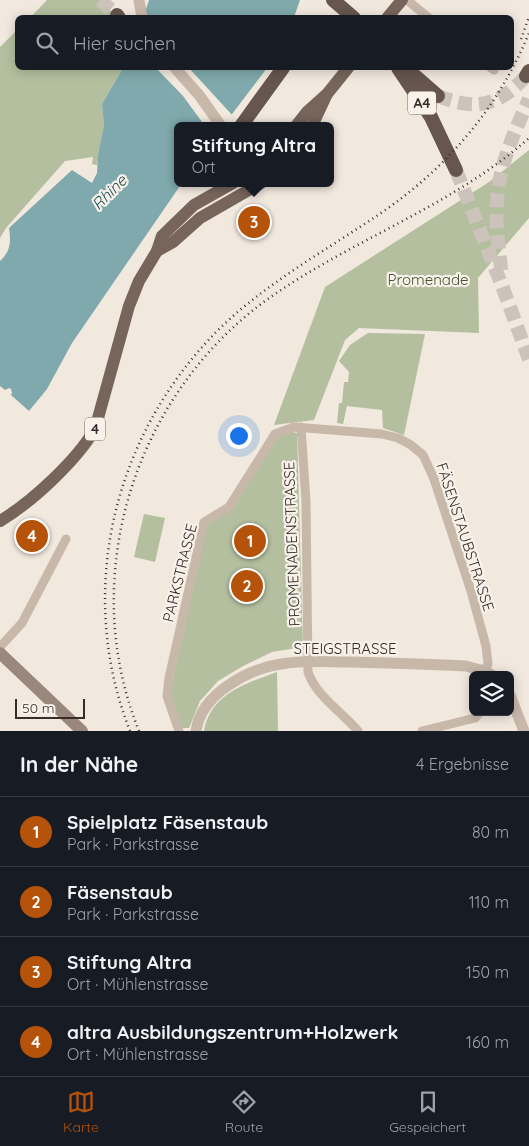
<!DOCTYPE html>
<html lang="de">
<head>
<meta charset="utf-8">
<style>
  :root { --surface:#171b24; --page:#242831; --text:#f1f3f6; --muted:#9ea1a6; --line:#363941; --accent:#b45309 }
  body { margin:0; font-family:Quicksand,sans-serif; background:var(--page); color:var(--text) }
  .controls { position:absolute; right:15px; bottom:15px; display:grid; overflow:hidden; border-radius:8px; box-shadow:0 2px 12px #0003 }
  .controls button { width:45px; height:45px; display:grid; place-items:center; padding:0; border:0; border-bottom:1px solid var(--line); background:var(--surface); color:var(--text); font:25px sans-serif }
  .scale { position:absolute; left:15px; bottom:12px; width:70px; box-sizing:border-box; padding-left:5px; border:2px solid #362d29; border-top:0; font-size:14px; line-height:18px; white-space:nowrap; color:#362d29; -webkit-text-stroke:4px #f8f2ea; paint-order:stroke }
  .you { position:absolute; left:238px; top:435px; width:18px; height:18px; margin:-12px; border:4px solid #fff; border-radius:50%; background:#1a73e8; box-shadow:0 0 0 8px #1a73e833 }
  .badge { display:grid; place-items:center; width:32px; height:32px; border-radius:50%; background:var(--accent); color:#fff; font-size:16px; font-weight:700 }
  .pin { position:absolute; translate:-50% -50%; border:2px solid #fff; box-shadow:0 1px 5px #0006 }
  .popup { position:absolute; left:174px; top:122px; width:160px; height:65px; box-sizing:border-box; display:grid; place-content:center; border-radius:8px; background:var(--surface); filter:drop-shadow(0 1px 4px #0005); font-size:16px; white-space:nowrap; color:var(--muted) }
  .popup b { font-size:19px; color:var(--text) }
  .popup::after { content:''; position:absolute; left:50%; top:100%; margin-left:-10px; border:10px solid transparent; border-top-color:var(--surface) }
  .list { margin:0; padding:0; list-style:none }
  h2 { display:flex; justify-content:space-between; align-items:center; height:65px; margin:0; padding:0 20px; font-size:21px }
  h2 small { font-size:16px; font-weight:400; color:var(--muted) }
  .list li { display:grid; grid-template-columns:32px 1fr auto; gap:15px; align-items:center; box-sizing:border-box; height:70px; padding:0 20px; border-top:1px solid var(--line) }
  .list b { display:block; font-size:19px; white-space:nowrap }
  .list p { margin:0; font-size:16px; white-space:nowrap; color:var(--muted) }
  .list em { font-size:16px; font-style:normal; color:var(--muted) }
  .icon { flex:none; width:28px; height:28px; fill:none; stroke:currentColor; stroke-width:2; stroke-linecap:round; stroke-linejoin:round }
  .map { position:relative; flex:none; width:529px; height:731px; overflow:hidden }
  .search { position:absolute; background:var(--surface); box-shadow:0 2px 12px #0003; left:15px; right:15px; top:15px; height:55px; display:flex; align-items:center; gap:12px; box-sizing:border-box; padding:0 18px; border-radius:8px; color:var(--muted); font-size:19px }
  .sheet { height:345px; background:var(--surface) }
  nav { display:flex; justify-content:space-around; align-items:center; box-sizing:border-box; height:70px; border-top:1px solid var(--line); background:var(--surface); font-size:14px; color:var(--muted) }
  nav a { display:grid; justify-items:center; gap:2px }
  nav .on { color:var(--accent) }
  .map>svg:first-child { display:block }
</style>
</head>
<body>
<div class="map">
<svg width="529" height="731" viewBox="0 0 529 731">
  <rect width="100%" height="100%" fill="#f1e8de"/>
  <g fill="#b4bf9f">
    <path d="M47 0H109L111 17 30 18Z"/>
    <path d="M17 30 18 68H123L102 104 104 125 97 165 92 164 93 157 65 161 6 228 0 238V47Z"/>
    <path d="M529 150V218L478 278 479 333 359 328 345 340 314 420 274 425 325 287 489 182Z"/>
    <path d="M368 333 425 334 404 435 383 428 382 410 347 406 343 424 337 423 339 403H342L344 382H348L349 372 339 361 350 345Z"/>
    <path d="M287 431 297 433 303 647 272 652 243 666 218 681 200 701 189 728H180L170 694 207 525 233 509 277 435Z"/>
    <path d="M144 514 165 518 155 562 134 557Z"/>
    <path d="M277 672 278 731H204C210 694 247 683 277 672Z"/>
  </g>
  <g fill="#7fa9ac">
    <path d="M149 0H300L294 17 143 18Z"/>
    <path d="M123 68H267L223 126H178V183H182L72 343 47 389 29 411 11 395 12 393 11 389 9 388 5 390 0 386V261C11 251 11 241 9 228L72 170 92 183 97 173 98 156 104 125 102 104Z"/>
  </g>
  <path fill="#f1e8de" d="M156 68H189L233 116 225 126H205L183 96Z"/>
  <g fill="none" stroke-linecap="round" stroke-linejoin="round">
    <g stroke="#ccc3ba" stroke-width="14" stroke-dasharray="14 7" stroke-linecap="butt">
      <path d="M100 0 117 15"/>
      <path d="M438 96C476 111 499 106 526 76"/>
      <path d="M456 170 501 283 529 359"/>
      <path d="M501 270C499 247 495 224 497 201 499 165 515 131 529 99"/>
    </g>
    <g stroke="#c8b8aa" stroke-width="9">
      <path d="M407 0 429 18"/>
      <path d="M491 68 494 70"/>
      <path d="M301 427 306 501 308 672C316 696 342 712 358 731"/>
      <path d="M0 647 22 623 66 539"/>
      <path d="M179 731 167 696 169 678 204 522 229 507 275 434 294 427 382 434 398 438 411 445 423 455 434 479 471 591 486 646 488 664 484 671"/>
      <path d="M422 731 475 718 480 712"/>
    </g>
    <g stroke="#c8b8aa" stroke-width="11">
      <path d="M139 0 142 18"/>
      <path d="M175 68 199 95 221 126"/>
      <path d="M510 695 524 731"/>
      <path d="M196 731C201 694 248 669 281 664 305 660 327 662 350 662 389 663 427 664 466 666L484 671 492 675"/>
    </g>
    <path stroke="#9b887c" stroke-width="12" d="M0 653 82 731"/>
    <g stroke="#77655b" stroke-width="12">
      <path d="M387 18 402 0"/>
      <path d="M296 126 307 112 327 94 348 68"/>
      <path d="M312 126 326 96"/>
      <path d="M157 251 173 242 200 218 261 183"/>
      <path d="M0 521C32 502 76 461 95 429L129 306 139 281 157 251 162 236 194 205 233 183"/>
    </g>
    <g stroke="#66564e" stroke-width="14">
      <path d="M333 0 354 18"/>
      <path d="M117 15 119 18"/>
      <path d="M398 68 431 117 456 170"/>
      <path d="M406 68 438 96"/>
      <path d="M526 76 529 71"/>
      <path d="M241 126 283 68"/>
    </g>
    <g stroke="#362d29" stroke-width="2.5" stroke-dasharray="1 4" stroke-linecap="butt">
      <path d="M521 39 529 17"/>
      <path d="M130 731C105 668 99 599 111 533 127 446 173 367 240 310 284 273 334 245 381 213 448 167 498 108 529 33"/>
      <path d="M139 731C75 573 137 386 278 292 359 237 455 204 529 138"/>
    </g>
  </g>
  <g text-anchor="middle" stroke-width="4.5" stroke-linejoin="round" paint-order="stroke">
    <g fill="#f8f2ea" stroke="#706863" stroke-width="1">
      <rect x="408" y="91.5" width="28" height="23" rx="4"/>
      <rect x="85" y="417.5" width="20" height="23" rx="4"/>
    </g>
    <g font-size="14" font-weight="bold" fill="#362d29">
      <text x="422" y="108">A4</text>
      <text x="95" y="434">4</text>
    </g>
    <g font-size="15" fill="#45522f" stroke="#f8f2ea">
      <text x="428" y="285">Promenade</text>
    </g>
    <g font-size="15" fill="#362d29" stroke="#f8f2ea">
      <text transform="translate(465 537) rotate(72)" y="5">FÄSENSTAUBSTRASSE</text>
      <text transform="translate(292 544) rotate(-92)" y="5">PROMENADENSTRASSE</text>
      <text transform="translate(180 573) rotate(-76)" y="5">PARKSTRASSE</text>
      <text x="345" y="654">STEIGSTRASSE</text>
    </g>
    <g font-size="16" font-style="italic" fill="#225155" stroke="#f8f2ea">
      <text transform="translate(109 192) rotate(-45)" y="6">Rhine</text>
    </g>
  </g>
</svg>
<div class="controls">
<button><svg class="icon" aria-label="layers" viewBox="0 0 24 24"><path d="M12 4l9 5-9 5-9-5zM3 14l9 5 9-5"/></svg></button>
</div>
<div class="scale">50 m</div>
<div class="you"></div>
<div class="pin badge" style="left:250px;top:541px">1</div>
<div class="pin badge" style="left:247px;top:586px">2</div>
<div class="pin badge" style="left:254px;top:222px">3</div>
<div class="popup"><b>Stiftung Altra</b>Ort</div>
<div class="pin badge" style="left:32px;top:536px">4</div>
<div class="search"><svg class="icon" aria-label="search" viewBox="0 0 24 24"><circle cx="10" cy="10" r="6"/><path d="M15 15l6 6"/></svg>Hier suchen</div>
</div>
<section class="sheet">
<h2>In der Nähe<small>4 Ergebnisse</small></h2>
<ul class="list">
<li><span class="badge">1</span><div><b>Spielplatz Fäsenstaub</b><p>Park · Parkstrasse</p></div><em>80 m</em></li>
<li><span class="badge">2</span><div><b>Fäsenstaub</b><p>Park · Parkstrasse</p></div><em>110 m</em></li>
<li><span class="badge">3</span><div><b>Stiftung Altra</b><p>Ort · Mühlenstrasse</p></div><em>150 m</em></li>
<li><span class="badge">4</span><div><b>altra Ausbildungszentrum+Holzwerk</b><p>Ort · Mühlenstrasse</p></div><em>160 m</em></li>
</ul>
</section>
<nav>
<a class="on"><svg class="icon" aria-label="map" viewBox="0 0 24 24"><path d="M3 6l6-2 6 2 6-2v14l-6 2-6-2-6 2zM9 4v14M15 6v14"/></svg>Karte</a>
<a><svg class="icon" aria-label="directions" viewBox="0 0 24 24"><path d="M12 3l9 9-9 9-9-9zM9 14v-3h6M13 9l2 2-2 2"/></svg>Route</a>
<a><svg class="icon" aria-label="saved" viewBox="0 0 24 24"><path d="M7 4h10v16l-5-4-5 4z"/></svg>Gespeichert</a>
</nav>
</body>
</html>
